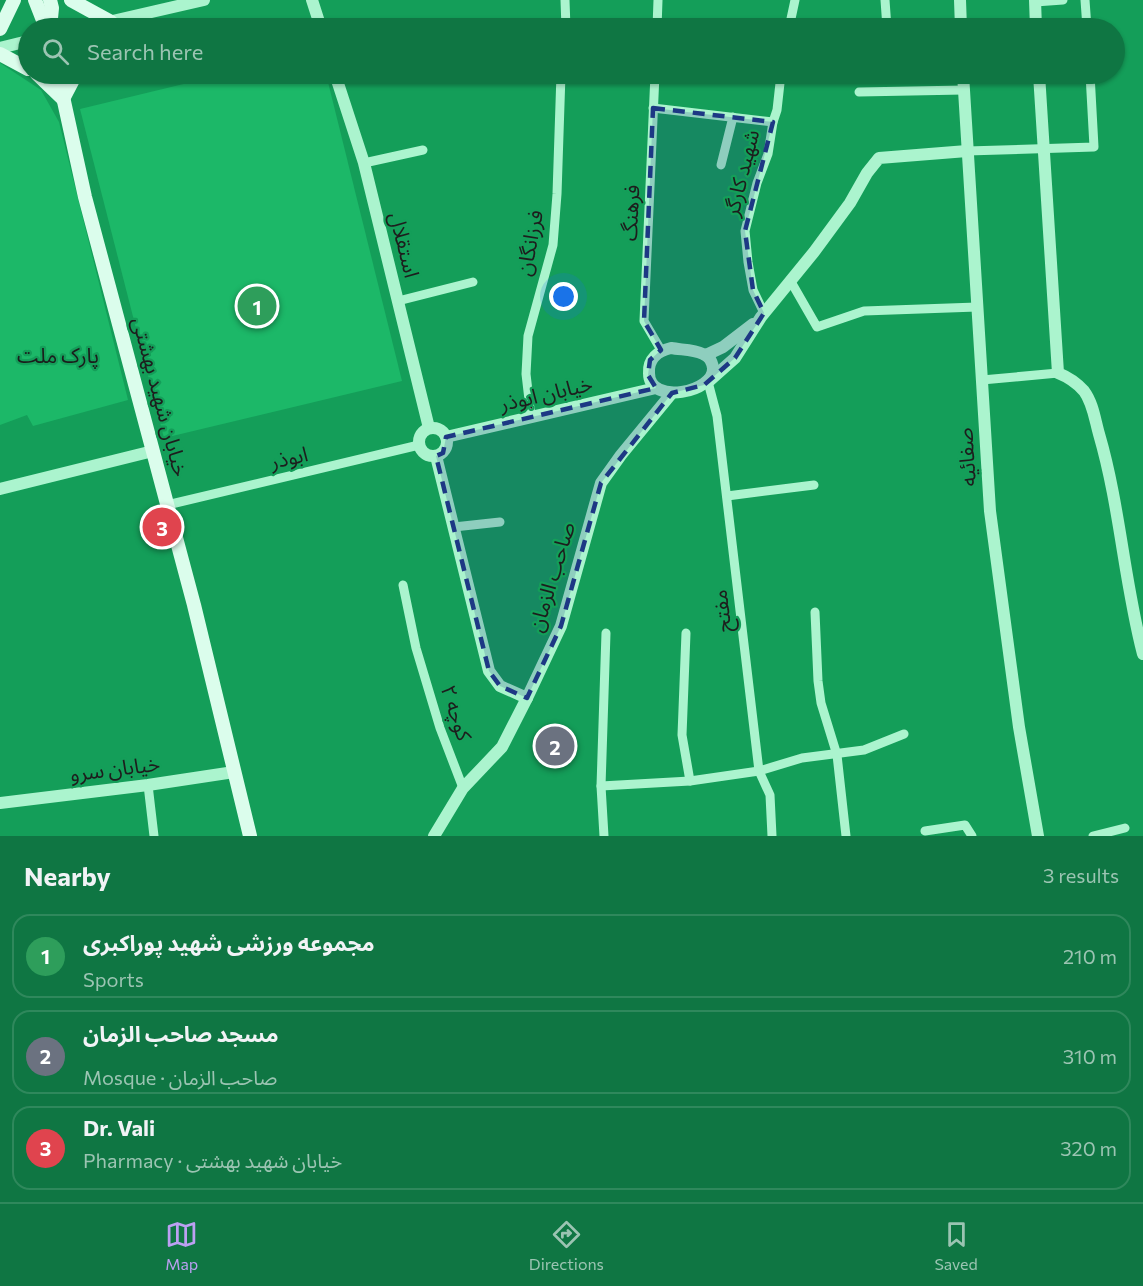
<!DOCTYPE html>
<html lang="en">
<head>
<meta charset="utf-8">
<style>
  :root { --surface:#0f7643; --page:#1d7e4e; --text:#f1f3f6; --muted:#9bc4b2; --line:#2f885c; --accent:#bca0f2 }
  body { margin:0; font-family:Commissioner,"Noto Sans Arabic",sans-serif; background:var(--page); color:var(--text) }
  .you { position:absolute; left:564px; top:297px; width:21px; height:21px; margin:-15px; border:4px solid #fff; border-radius:50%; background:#1a73e8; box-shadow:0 0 0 9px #1a73e833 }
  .badge { display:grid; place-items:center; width:39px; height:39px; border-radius:50%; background:var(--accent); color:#fff; font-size:20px; font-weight:700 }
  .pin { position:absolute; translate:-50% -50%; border:3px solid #fff; box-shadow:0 2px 6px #0006 }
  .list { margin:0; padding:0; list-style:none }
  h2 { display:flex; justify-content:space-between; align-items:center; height:78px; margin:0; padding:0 24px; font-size:26px }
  h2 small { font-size:20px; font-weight:400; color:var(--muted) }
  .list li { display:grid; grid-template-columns:39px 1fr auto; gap:18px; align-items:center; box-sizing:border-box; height:84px; margin:0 12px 12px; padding:0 12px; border:2px solid var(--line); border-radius:18px }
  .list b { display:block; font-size:22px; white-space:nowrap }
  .list p { margin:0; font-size:20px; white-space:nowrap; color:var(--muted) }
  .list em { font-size:20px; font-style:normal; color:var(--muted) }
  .icon { flex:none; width:33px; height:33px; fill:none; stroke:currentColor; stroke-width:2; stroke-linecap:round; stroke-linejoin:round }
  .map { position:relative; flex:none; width:1143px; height:836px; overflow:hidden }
  .search { position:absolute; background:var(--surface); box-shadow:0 2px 4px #0004; left:18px; right:18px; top:18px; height:66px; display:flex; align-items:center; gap:15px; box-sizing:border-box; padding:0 21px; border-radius:33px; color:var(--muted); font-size:22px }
  .sheet { height:366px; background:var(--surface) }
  nav { display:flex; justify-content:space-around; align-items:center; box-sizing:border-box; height:84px; border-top:2px solid var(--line); background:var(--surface); font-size:16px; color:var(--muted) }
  nav a { display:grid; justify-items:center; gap:3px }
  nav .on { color:var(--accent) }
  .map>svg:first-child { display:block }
</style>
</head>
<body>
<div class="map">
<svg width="1143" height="836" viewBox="0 0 1143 836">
  <rect width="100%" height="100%" fill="#149e59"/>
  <g fill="#1cb868">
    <path d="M0 63 41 90 59 122 128 400 33 426 27 415 0 425Z"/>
    <path d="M225 74H326L402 381 164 438 80 109Z"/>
  </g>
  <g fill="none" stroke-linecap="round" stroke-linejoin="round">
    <g stroke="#abf4ce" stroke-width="9">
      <path d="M565 0 566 28"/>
      <path d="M885 0 887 28"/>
      <path d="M1085 0 1087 28"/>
      <path d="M1035 2 1063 0"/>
      <path d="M657 28 658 0"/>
      <path d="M789 28 795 0"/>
      <path d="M655 74 644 321 661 350"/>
      <path d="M859 92 964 90"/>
      <path d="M653 108 773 122 768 154 757 183 745 231 748 262 753 290 764 313"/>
      <path d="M773 122 777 110 781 74"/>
      <path d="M967 151 1094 147 1090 74"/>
      <path d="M364 163 423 150"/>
      <path d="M721 165 733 117"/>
      <path d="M790 280 817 327 864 311 977 307"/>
      <path d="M398 301 473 282"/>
      <path d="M982 380 1058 373"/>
      <path d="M708 382 717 416 759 771 770 795 772 836"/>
      <path d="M531 417 526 374 528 336 553 245 557 194 561 74"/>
      <path d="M727 496 814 485"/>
      <path d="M167 505 419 445"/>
      <path d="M454 527 500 522"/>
      <path d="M403 585 416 648 440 728 463 788"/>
      <path d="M815 612 818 681 821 703 837 755 846 836"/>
      <path d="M686 633 682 735 690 781"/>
      <path d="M148 785 154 836"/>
      <path d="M601 786 690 781 759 771 802 758 864 750 904 734"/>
      <path d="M925 831 965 825 972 836"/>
      <path d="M604 836 601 786 606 633"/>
      <path d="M1093 836 1125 828"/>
    </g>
    <g stroke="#abf4ce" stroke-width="12">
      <path d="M312 0 321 28"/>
      <path d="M960 0 961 28"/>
      <path d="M1035 0 1036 28"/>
      <path d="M82 28 204 0"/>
      <path d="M0 48 28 41"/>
      <path d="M335 74 364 163 429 428"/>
      <path d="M963 74 990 511 1019 727 1038 836"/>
      <path d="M1039 74 1058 373C1068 377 1077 383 1084 391 1093 403 1095 420 1099 434 1120 506 1124 581 1143 654"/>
      <path d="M671 348C681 350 693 349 703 354 709 356 712 361 713 368 715 392 649 406 649 373 648 359 658 351 671 348Z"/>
      <path d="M706 355 723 347 753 324"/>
      <path d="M708 382 735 358 761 317 814 252 850 203 867 173 879 158 967 151"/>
      <circle cx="433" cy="442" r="14"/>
      <path d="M446 437 656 388"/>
      <path d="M436 456 489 671 500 686 527 698"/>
      <path d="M0 489 153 451"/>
      <path d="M0 803 148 785 234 772"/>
      <path d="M434 836 463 788 502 747 527 698 561 626 601 483 621 455 672 393"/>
    </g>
    <g stroke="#dbfdec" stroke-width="14">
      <path d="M35 0 46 28"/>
      <path d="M50 0 52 8 50 28"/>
      <path d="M71 0 111 22 104 28"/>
      <path d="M0 29 14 0"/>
      <path d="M0 54 28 69"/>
      <path d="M37 74 63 99 76 74"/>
      <path d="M58 74 85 197 194 605 250 836"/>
    </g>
  </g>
  <path fill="#1d3884" fill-opacity="0.2" stroke="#1d3884" stroke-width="4.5" stroke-dasharray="12 8" stroke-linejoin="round" d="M653 108 773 122 745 231 753 290 764 313 735 358 704 385 672 393 601 483 561 626 527 698 500 686 489 671 436 456 443 453 446 437 656 388 648 375 650 360 661 350 644 321Z"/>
  <g text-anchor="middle" stroke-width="4.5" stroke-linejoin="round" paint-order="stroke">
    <g font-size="21" fill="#1d1d1d" stroke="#149e59">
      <text transform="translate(742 173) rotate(-76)" y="7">شهید کارگر</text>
      <text transform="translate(631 213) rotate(-87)" y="7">فرهنگ</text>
      <text transform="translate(530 243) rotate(-79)" y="7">فرزانگان</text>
      <text transform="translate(404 245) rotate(76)" y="7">استقلال</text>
      <text transform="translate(546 394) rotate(-13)" y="7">خیابان ابوذر</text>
      <text transform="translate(160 397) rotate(75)" y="7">خیابان شهید بهشتی</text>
      <text transform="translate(967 457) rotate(-94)" y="7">صفائیه</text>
      <text transform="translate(289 458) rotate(-13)" y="7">ابوذر</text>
      <text transform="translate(552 577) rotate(-73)" y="7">صاحب الزمان</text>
      <text transform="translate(722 611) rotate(-97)" y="7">مفتح</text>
      <text transform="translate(456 713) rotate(72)" y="7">کوچه ۲</text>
      <text transform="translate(115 769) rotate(-7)" y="7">خیابان سرو</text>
    </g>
    <g font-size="21" fill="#1b1d1c" stroke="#149e59">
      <text x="58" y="363">پارک ملت</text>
    </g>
  </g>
</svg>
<div class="you"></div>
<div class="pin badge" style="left:257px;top:306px;background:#2e9e5b">1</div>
<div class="pin badge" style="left:555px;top:746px;background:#6b7280">2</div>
<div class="pin badge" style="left:162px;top:527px;background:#e0444e">3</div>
<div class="search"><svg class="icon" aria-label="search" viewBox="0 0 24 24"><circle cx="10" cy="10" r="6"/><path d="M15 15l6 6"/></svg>Search here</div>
</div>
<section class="sheet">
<h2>Nearby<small>3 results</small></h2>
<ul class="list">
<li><span class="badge" style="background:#2e9e5b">1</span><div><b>مجموعه ورزشی شهید پوراکبری</b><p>Sports</p></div><em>210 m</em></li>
<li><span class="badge" style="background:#6b7280">2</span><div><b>مسجد صاحب الزمان</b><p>Mosque · صاحب الزمان</p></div><em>310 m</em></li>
<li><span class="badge" style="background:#e0444e">3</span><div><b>Dr. Vali</b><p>Pharmacy · خیابان شهید بهشتی</p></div><em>320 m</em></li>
</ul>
</section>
<nav>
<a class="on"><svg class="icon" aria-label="map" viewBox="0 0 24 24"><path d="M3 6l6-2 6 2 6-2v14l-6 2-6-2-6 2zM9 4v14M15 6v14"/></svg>Map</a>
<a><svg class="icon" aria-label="directions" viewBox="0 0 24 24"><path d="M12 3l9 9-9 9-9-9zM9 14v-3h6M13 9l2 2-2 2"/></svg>Directions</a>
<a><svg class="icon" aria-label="saved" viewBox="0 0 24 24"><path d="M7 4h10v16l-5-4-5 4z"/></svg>Saved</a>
</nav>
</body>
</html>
